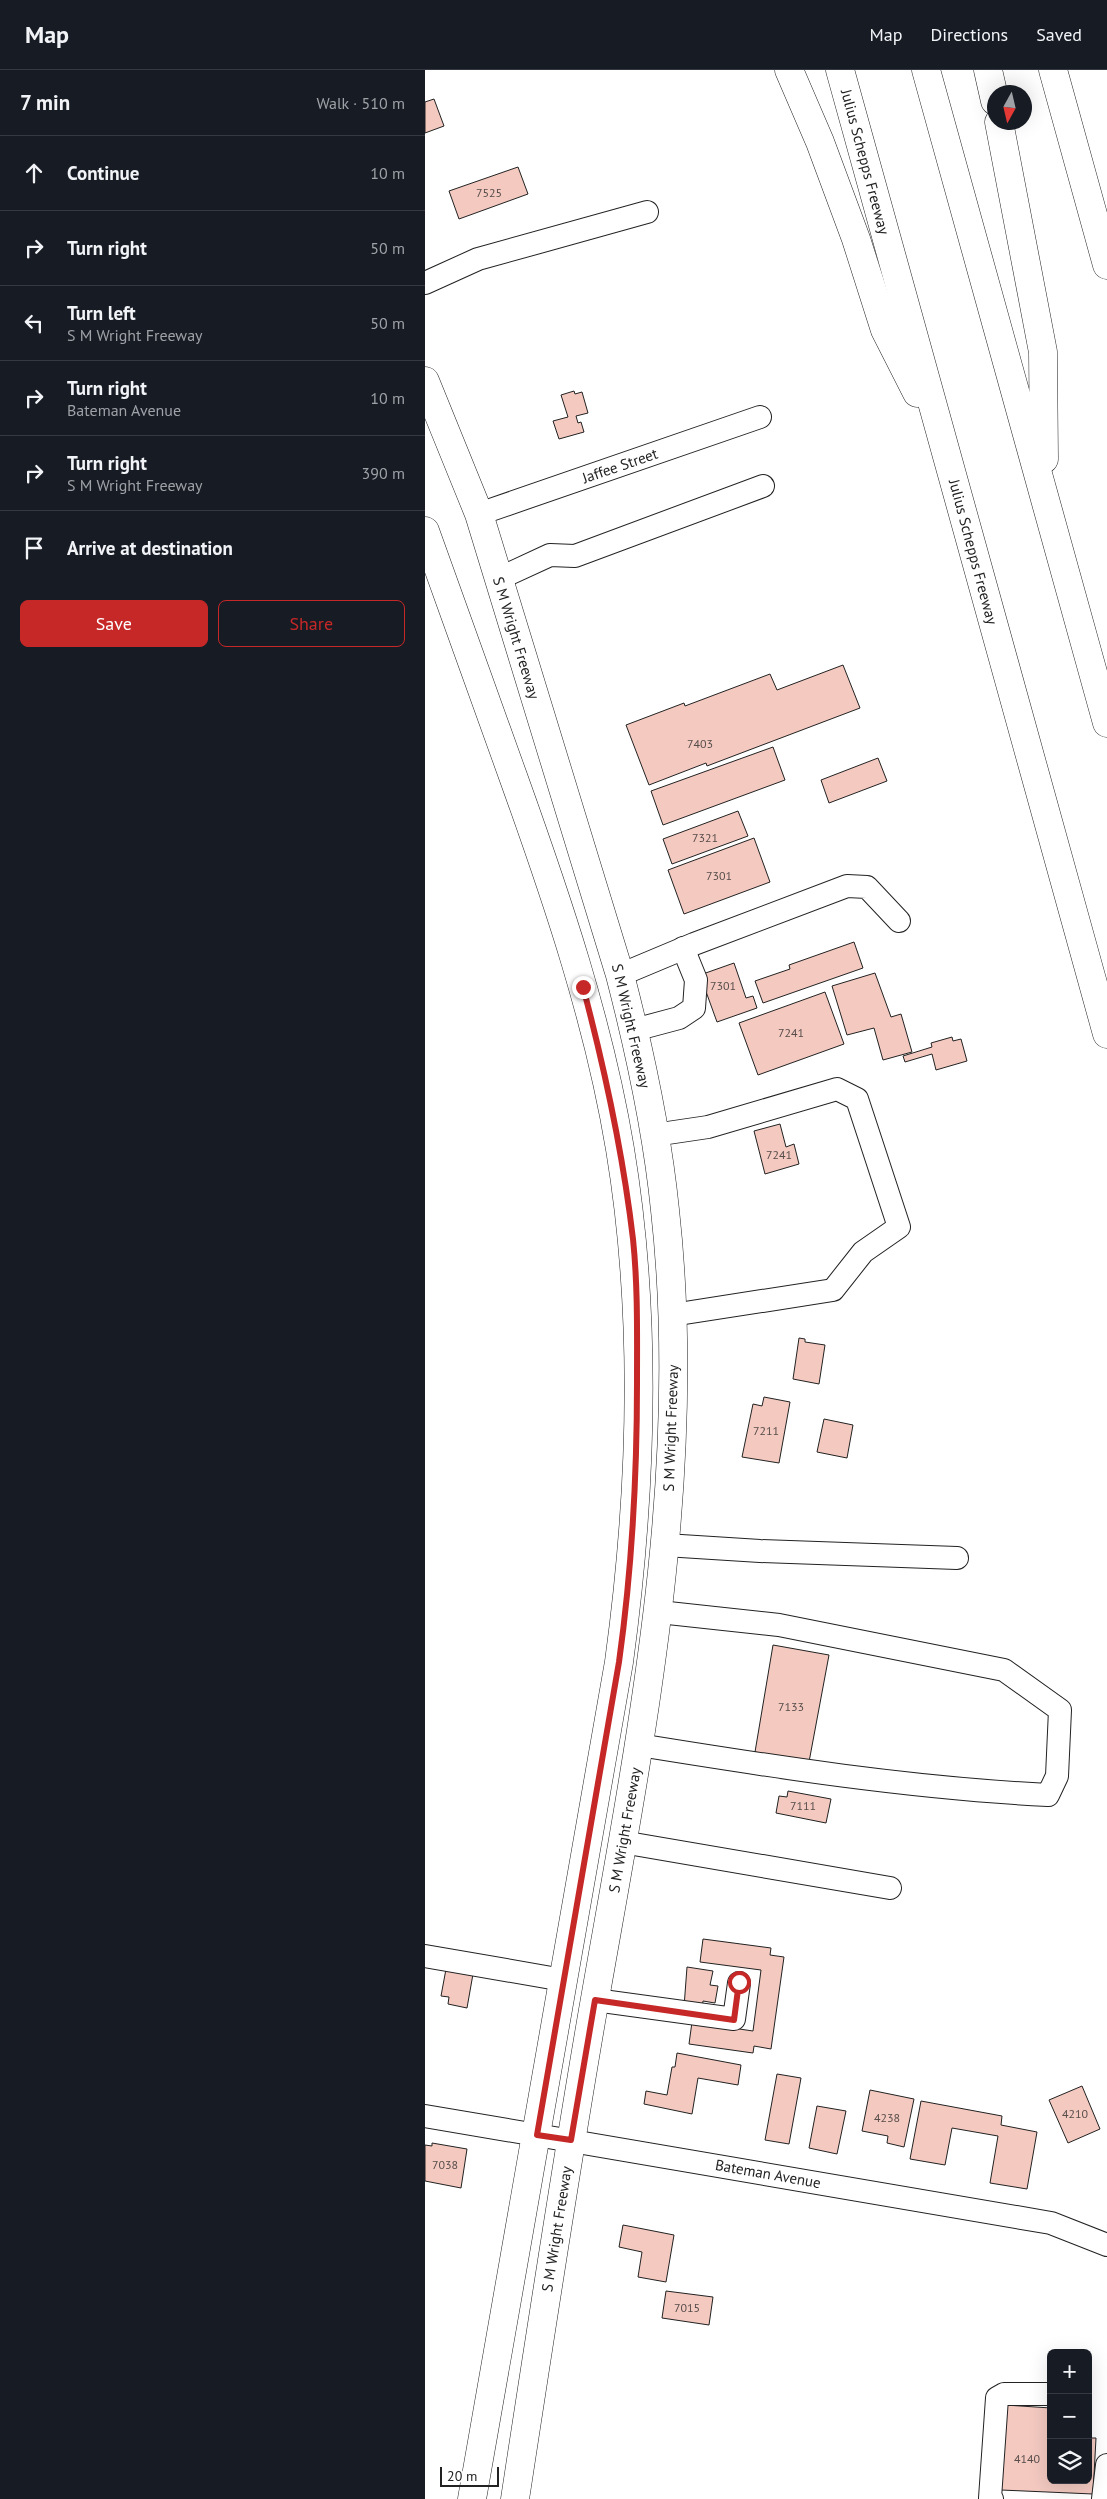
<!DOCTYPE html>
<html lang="en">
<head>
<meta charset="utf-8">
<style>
  :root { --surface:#171b24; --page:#242831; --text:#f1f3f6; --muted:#9ea1a6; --line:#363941; --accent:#c62828 }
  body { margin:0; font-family:"PT Sans",sans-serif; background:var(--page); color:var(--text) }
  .controls { position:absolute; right:15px; bottom:15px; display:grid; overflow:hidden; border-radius:8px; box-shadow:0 5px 20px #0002 }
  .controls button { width:45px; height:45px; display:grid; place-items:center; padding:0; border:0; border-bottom:1px solid var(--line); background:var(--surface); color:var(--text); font:25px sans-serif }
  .compass { position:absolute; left:562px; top:15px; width:45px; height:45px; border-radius:50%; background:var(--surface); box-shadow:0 5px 20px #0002; rotate:188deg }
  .scale { position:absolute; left:15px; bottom:12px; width:59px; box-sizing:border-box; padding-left:5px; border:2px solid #222; border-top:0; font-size:14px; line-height:18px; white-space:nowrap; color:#222; -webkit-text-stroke:4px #fff; paint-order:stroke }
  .stop { position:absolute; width:15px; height:15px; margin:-11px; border:4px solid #c62828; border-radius:50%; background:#fff }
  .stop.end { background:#c62828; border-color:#fff; box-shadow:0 1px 5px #0008 }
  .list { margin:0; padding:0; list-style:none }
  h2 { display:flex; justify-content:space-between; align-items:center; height:65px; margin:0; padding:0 20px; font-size:21px }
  h2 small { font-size:16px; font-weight:400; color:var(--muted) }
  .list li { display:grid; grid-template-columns:32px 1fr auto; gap:15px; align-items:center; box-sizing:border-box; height:75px; padding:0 20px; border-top:1px solid var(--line) }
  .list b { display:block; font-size:19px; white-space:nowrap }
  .list p { margin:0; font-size:16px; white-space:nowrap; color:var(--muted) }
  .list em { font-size:16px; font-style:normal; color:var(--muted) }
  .actions { display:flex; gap:10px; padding:15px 20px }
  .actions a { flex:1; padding:11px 0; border:1px solid var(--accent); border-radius:8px; text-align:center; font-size:18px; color:var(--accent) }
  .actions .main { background:var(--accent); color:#fff }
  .icon { flex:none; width:28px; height:28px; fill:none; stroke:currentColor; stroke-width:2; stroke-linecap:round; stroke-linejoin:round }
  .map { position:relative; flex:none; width:682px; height:2429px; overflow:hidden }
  header { display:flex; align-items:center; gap:30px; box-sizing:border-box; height:70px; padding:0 25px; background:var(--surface); border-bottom:1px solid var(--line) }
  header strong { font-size:24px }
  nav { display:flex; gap:28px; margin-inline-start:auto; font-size:18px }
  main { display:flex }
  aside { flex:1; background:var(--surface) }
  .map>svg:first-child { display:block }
</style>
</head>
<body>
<header>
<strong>Map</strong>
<nav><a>Map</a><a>Directions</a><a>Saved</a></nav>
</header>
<main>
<aside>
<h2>7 min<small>Walk · 510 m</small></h2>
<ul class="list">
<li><svg class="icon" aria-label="ahead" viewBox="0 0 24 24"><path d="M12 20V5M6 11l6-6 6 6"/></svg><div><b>Continue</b></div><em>10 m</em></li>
<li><svg class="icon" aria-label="right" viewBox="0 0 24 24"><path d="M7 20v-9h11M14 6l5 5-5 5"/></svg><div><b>Turn right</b></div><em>50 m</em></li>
<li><svg class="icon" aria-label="left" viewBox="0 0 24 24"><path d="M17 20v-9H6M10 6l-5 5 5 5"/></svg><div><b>Turn left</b><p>S M Wright Freeway</p></div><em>50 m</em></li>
<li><svg class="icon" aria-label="right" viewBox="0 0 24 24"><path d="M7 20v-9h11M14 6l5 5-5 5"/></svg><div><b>Turn right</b><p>Bateman Avenue</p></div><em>10 m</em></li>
<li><svg class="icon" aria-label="right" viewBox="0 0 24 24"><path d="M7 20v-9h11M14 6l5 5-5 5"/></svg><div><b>Turn right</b><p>S M Wright Freeway</p></div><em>390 m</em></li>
<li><svg class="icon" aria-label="arrive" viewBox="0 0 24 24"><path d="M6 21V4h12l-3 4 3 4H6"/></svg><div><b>Arrive at destination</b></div></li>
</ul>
<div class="actions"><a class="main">Save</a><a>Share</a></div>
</aside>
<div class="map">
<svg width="682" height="2429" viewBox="0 0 682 2429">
  <rect width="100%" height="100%" fill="#fff"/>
  <g fill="#f3c9c0" stroke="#222">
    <path d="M9 29 19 56 0 63V32Z"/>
    <path d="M93 97 103 124 34 149 24 121Z"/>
    <path d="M149 321 150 324 157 322 163 343 151 346 153 353 156 352 159 362 134 369 128 351 143 347 136 325Z"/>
    <path d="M418 595 435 638 282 696 281 693 224 715 201 655 259 633 260 636 345 604 352 620Z"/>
    <path d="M348 677 360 710 238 755 226 721Z"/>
    <path d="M453 688 462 711 404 733 396 710Z"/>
    <path d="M313 741 323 766 247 794 238 769Z"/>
    <path d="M329 768 345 812 259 844 243 800Z"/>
    <path d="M429 872 438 898 338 933 330 911 365 899 364 895Z"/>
    <path d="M309 893 321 928 328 926 332 938 292 952 275 905Z"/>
    <path d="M450 903 466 947 476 944 487 982 458 990 449 958 422 965 407 916Z"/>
    <path d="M400 922 419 974 333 1005 314 953Z"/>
    <path d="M527 967 528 971 536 969 542 991 511 1000 507 984 480 992 478 986 507 977 506 973Z"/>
    <path d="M355 1054 361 1077 369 1074 374 1094 340 1104 329 1061Z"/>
    <path d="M374 1268 380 1269V1272L400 1275 394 1314 368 1309Z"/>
    <path d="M339 1327 365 1332 354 1393 317 1387 328 1334 337 1336Z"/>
    <path d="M399 1349 428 1355 422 1388 392 1382Z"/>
    <path d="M348 1575 404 1585 384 1692 330 1682Z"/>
    <path d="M363 1721 406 1729 401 1753 351 1743 354 1726 362 1727Z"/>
    <path d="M278 1869 346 1878 345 1885 359 1887 346 1979 329 1976 328 1983 264 1974 267 1952 328 1961 336 1900 275 1892Z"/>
    <path d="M262 1897 288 1901 285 1915 293 1916 290 1933 278 1931 277 1939 259 1937Z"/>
    <path d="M21 1899 48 1904 42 1938 23 1934 24 1927 16 1926Z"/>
    <path d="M252 1983 316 1995 313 2015 273 2008 267 2044 219 2034 221 2021 242 2025 247 1997H250Z"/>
    <path d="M352 2004 376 2008 364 2074 340 2070Z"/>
    <path d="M657 2016 675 2059 643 2073 624 2030Z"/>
    <path d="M445 2020 489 2029 479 2077 462 2073 463 2066 437 2061Z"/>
    <path d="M496 2031 577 2046 576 2055 612 2062 602 2119 565 2113 573 2066 527 2058 520 2095 485 2089Z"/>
    <path d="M392 2036 421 2041 412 2084 384 2078Z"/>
    <path d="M7 2073 42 2079 36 2118 0 2111V2075L7 2076Z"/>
    <path d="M198 2155 249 2165 241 2212 213 2207 217 2182 194 2177Z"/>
    <path d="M241 2221 288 2227 284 2255 237 2248Z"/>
    <path d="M580 2335 626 2338V2410H663V2368H671L668 2424 576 2420Z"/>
  </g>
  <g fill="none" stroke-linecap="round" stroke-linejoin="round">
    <g stroke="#222" stroke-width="24">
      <g id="minor">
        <path d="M0 213 53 189 222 142"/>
        <path d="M54 444 335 347"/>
        <path d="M73 509 125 485 150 486 338 416"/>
        <path d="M195 905 269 874 422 816 442 817 474 851"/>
        <path d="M209 960 254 948 269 938 271 910 258 878"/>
        <path d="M229 1065 283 1057 412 1019 432 1029 474 1157 438 1182 408 1220 247 1245"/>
        <path d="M240 1475 335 1481 532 1488"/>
        <path d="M214 1675C350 1697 485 1718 623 1725L632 1706 635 1640 579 1600 354 1555 234 1542"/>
        <path d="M197 1772 465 1818"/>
        <path d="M0 1886 138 1910"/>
        <path d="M170 1930 309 1949 314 1913"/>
        <path d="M0 2046 626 2153 682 2175"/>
        <path d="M567 2429 565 2428 572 2328 579 2324H626"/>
        <path d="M678 2429 682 2395"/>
      </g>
    </g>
    <g stroke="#222" stroke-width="29">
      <g id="major">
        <path d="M628 0 682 195"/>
        <path d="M0 311 54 444 195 905C215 982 232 1061 240 1140 270 1409 214 1676 168 1940 140 2102 115 2266 90 2429"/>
        <path d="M0 461C30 544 59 626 89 709 132 829 174 952 195 1079 223 1248 217 1423 194 1592L47 2429"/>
      </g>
    </g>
    <g stroke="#222" stroke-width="29">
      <g id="highway">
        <path d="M364 0 395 72 431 169 460 260 492 323"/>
        <path d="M415 0 682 964"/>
        <path d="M501 0 682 653"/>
        <path d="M563 0 570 31"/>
        <path d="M574 52 618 282 619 389"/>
      </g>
    </g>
    <use href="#minor" stroke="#fff" stroke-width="22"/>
    <use href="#major" stroke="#fff" stroke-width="28"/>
    <use href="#highway" stroke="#fff" stroke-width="28"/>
  </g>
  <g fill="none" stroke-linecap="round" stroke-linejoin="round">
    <path stroke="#c62828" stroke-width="6" d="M158 917C180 1000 198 1084 208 1169 213 1217 212 1266 212 1313 212 1407 207 1499 194 1592L112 2065 146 2070 170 1930 309 1950 314 1912"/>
  </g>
  <g text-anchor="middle" stroke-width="4" stroke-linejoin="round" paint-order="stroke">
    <g font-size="12" fill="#564c4a">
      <text x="64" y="127">7525</text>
      <text x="275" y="678">7403</text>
      <text x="280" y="772">7321</text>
      <text x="294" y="810">7301</text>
      <text x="298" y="920">7301</text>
      <text x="366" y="967">7241</text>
      <text x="354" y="1089">7241</text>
      <text x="341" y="1365">7211</text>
      <text x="366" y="1641">7133</text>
      <text x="378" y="1740">7111</text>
      <text x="650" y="2048">4210</text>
      <text x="462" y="2052">4238</text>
      <text x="20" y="2099">7038</text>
      <text x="262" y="2242">7015</text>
      <text x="602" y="2393">4140</text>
    </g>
    <g font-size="15" fill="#222" stroke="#fff">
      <text transform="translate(440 92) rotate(75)" y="5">Julius Schepps Freeway</text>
      <text transform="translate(195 396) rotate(-19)" y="5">Jaffee Street</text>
      <text transform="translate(548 482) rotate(75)" y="5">Julius Schepps Freeway</text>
      <text transform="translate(91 568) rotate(73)" y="5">S M Wright Freeway</text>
      <text transform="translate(206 956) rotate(77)" y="5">S M Wright Freeway</text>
      <text transform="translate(246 1358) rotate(-88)" y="5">S M Wright Freeway</text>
      <text transform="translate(200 1760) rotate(-80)" y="5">S M Wright Freeway</text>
      <text transform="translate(343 2104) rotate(10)" y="5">Bateman Avenue</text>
      <text transform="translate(132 2159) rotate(-81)" y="5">S M Wright Freeway</text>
    </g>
  </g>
</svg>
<div class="controls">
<button>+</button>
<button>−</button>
<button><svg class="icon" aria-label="layers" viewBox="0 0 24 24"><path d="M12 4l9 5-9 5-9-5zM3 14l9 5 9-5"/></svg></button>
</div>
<svg class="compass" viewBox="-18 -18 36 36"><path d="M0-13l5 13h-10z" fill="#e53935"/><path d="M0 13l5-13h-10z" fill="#9ea1a6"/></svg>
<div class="scale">20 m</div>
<div class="stop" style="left:314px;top:1912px"></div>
<div class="stop end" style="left:158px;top:917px"></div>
</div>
</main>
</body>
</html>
